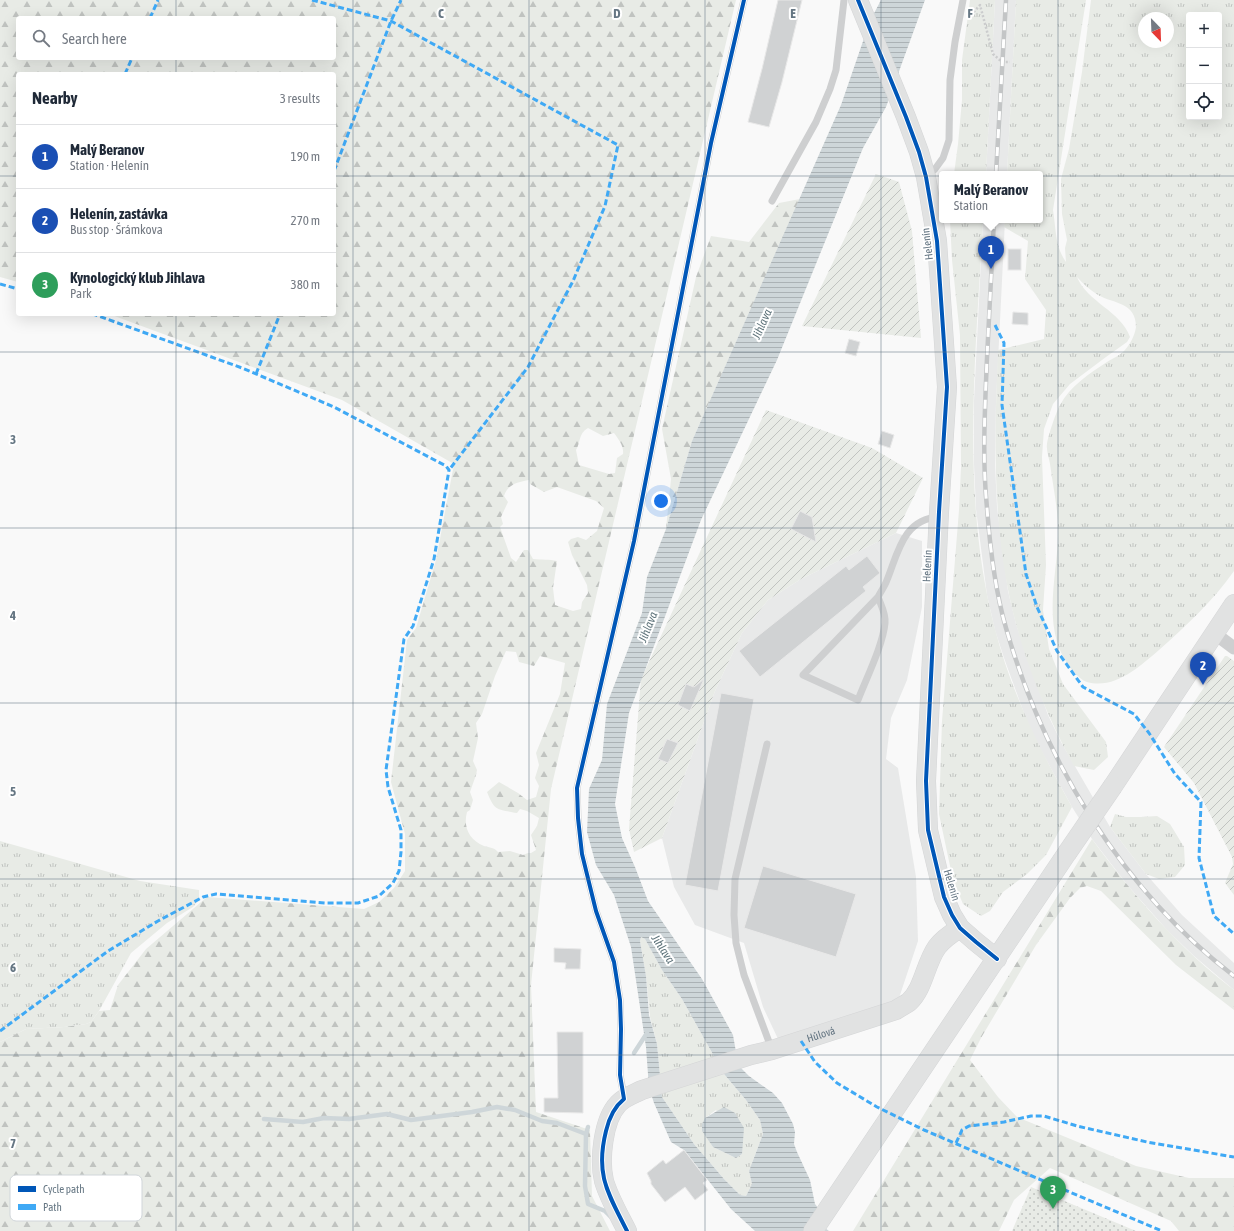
<!DOCTYPE html>
<html lang="en">
<head>
<meta charset="utf-8">
<style>
  :root { --surface:#fff; --page:#f6f6f7; --text:#1f2937; --muted:#747a83; --line:#e0e1e3; --accent:#56606c }
  body { margin:0; font-family:"Asap Condensed",sans-serif; background:var(--page); color:var(--text) }
  .controls { position:absolute; right:12px; top:12px; display:grid; overflow:hidden; border-radius:4px; box-shadow:0 4px 16px #0002 }
  .controls button { width:36px; height:36px; display:grid; place-items:center; padding:0; border:0; border-bottom:1px solid var(--line); background:var(--surface); color:var(--text); font:20px sans-serif }
  .compass { position:absolute; left:1138px; top:12px; width:36px; height:36px; border-radius:50%; background:var(--surface); box-shadow:0 4px 16px #0002; rotate:157deg }
  .you { position:absolute; left:661px; top:501px; width:14px; height:14px; margin:-10px; border:3px solid #fff; border-radius:50%; background:#1a73e8; box-shadow:0 0 0 6px #1a73e833 }
  .badge { display:grid; place-items:center; width:26px; height:26px; border-radius:50%; background:var(--accent); color:#fff; font-size:13px; font-weight:700 }
  .pin { position:absolute; translate:-50% -33px; filter:drop-shadow(0 1px 2px #0008) }
  .pin::after { content:''; position:absolute; top:21px; width:14px; height:12px; background:inherit; clip-path:polygon(0 0,100% 0,50% 100%) }
  .popup { position:absolute; left:939px; top:171px; width:104px; height:52px; box-sizing:border-box; display:grid; place-content:center; border-radius:4px; background:var(--surface); filter:drop-shadow(0 1px 3px #0005); font-size:13px; white-space:nowrap; color:var(--muted) }
  .popup b { font-size:15px; color:var(--text) }
  .popup::after { content:''; position:absolute; left:50%; top:100%; margin-left:-8px; border:8px solid transparent; border-top-color:var(--surface) }
  .list { margin:0; padding:0; list-style:none }
  h2 { display:flex; justify-content:space-between; align-items:center; height:52px; margin:0; padding:0 16px; font-size:17px }
  h2 small { font-size:13px; font-weight:400; color:var(--muted) }
  .list li { display:grid; grid-template-columns:26px 1fr auto; gap:12px; align-items:center; box-sizing:border-box; height:64px; padding:0 16px; border-top:1px solid var(--line) }
  .list b { display:block; font-size:15px; white-space:nowrap }
  .list p { margin:0; font-size:13px; white-space:nowrap; color:var(--muted) }
  .list em { font-size:13px; font-style:normal; color:var(--muted) }
  .icon { flex:none; width:22px; height:22px; fill:none; stroke:currentColor; stroke-width:2; stroke-linecap:round; stroke-linejoin:round }
  .map { position:relative; flex:none; width:1234px; height:1231px; overflow:hidden }
  .search { position:absolute; background:var(--surface); box-shadow:0 4px 16px #0002; left:16px; top:16px; width:320px; height:44px; display:flex; align-items:center; gap:10px; box-sizing:border-box; padding:0 14px; border-radius:4px; color:var(--muted); font-size:15px }
  .panel { position:absolute; background:var(--surface); box-shadow:0 4px 16px #0002; left:16px; top:72px; width:320px; height:244px; border-radius:4px }
  .map>svg:first-child { display:block }
</style>
</head>
<body>
<div class="map">
<svg width="1234" height="1231" viewBox="0 0 1234 1231">
  <defs>
    <pattern id="grass-tufts" width="24" height="20" patternUnits="userSpaceOnUse"><rect width="24" height="20" fill="#e8ebe6"/><path d="M3 7l-1-3M5 7V3M7 7l1-3M15 17l-1-3M17 17v-4M19 17l1-3" fill="none" stroke="#c0c3c0"/></pattern>
    <pattern id="forest-firs" width="22" height="20" patternUnits="userSpaceOnUse"><rect width="22" height="20" fill="#e8ebe6"/><path d="M5 1l3.5 6h-7zM16 11l3.5 6h-7z" fill="#c0c3c0"/></pattern>
    <pattern id="park-dots" width="8" height="8" patternUnits="userSpaceOnUse"><rect width="8" height="8" fill="#e8ebe6"/><path d="M2 2h.1M6 6h.1" fill="none" stroke="#c0c3c0" stroke-width="1.8" stroke-linecap="round"/></pattern>
    <pattern id="garden-furrows" width="10" height="10" patternUnits="userSpaceOnUse"><rect width="10" height="10" fill="#e8ebe6"/><path d="M-1 1l2-2M0 10L10 0M9 11l2-2" fill="none" stroke="#c0c3c0"/></pattern>
    <pattern id="water-rules" width="6" height="5" patternUnits="userSpaceOnUse"><rect width="6" height="5" fill="#ced6d9"/><path d="M0 2.5h6" fill="none" stroke="#abb2b5"/></pattern>
  </defs>
  <rect width="100%" height="100%" fill="#f9f9f9"/>
  <g fill="#e8e9e9">
    <path d="M995 0H1016L1007 174H986Z"/>
    <path d="M983 220H1005L996 402 995 464 997 507 1008 591 1016 624 1025 651 1048 715 1061 742 1110 827 1146 874 1182 915 1234 963V990L1194 956 1167 930 1129 887 1092 839 1072 807 1042 752 1028 724 1004 658 995 630 987 595 976 509 974 464V401Z"/>
    <path d="M896 533 922 541V607L907 680 891 718 886 759 898 768 916 877 918 941 899 998 892 1002 778 1039 763 1007 744 943 695 925 674 887 662 838 715 691 742 633 768 600 801 579Z"/>
  </g>
  <g fill="url(#grass-tufts)" fill-rule="evenodd">
    <path d="M970 0H995L986 174H954L958 144 962 100V60Z"/>
    <path d="M1016 0H1086L1053 210C1056 228 1055 247 1066 262L1065 248 1067 240 1062 214 1061 179 1069 149 1082 72 1091 0H1234V571C1213 601 1186 626 1159 650 1140 666 1115 690 1087 682 1082 681 1076 674 1072 670 1040 631 1057 580 1058 535 1059 514 1053 486 1050 464 1049 458 1046 450 1047 444 1048 436 1056 412 1060 405 1070 386 1089 374 1107 362 1112 359 1120 355 1124 351 1130 345 1135 335 1136 327 1136 302 1114 304 1098 295 1090 290 1083 284 1077 277 1087 302 1121 311 1130 337L1127 342 1106 357 1070 384 1053 404 1044 429 1042 457 1046 565 1043 610 1049 649 1063 684 1106 742 1108 757 1094 770 1074 766C1050 722 1029 673 1016 624 992 535 994 441 998 350L1044 339 1046 310 1025 279 1028 241 1004 227 1005 220H1040V174H1007ZM1189 15H1219V117H1189ZM1144 18H1168V42H1144Z"/>
    <path d="M950 220H983C976 355 960 496 995 629 1011 692 1040 750 1072 807L1046 855 1027 874 1003 892 990 911 981 916 963 904 953 880 939 814 942 721 959 510 961 467 960 335 952 260Z"/>
    <path d="M1115 814 1126 817H1141L1157 816 1170 824 1184 847 1185 865 1175 877 1159 879 1146 874 1110 827Z"/>
    <path d="M0 841 140 881 199 890V898L197 902 193 907 167 923 131 953 99 1011 91 1022 86 1024 64 1027 26 1029 0 1042Z"/>
    <path d="M641 937 645 939 662 970 682 999 724 1074 746 1100 760 1120 763 1134 749 1171 752 1184 746 1196 740 1195 724 1179 694 1144 662 1097 657 1044 650 1017 646 976 640 941ZM716 1110 742 1144V1154L736 1158 713 1147 710 1142 705 1118Z"/>
  </g>
  <g fill="url(#forest-firs)" fill-rule="evenodd">
    <path d="M0 0H736L551 789 531 985 536 1112 590 1130 592 1196 610 1231H0V1042L26 1029 64 1027 86 1024 91 1022 99 1011 110 1010 118 985 146 949 207 897 364 909 379 902 394 888 405 871V834L391 782 407 640 416 628 436 560 454 464 342 400 109 314H334V74H18V282L0 277ZM18 18H334V58H18ZM588 428 603 436 614 433C619 440 624 446 623 454L617 458 615 473 609 474 579 465 576 450C581 442 578 434 588 428ZM529 480 530 484 544 492 557 487 596 501 604 508 597 531 586 540 578 537 571 539 568 542 572 555 587 585 588 593 582 602 581 609 573 611 555 605 553 588 557 561C549 559 542 560 533 559L528 550H524L516 562 511 558 500 527 503 524 501 517 508 502 504 496C508 484 518 482 529 480ZM506 651 516 652 519 662 534 666 540 656 565 663 560 694 536 753 539 765 535 778 539 786 536 797 527 800 518 793 499 782 487 792C495 812 497 809 517 813L520 809 527 811 539 818 537 826 531 835 536 850 531 853H528L523 855 510 851 498 852C494 847 490 848 484 846 469 840 463 827 467 812L470 810 473 800 470 792 476 775 477 770 473 761 478 738 476 723 482 714 495 676Z"/>
    <path d="M800 199 692 441 666 529 671 479 662 429 696 277 711 236 749 242 779 203Z"/>
    <path d="M1092 839C1133 895 1178 947 1234 990V1010L1176 965 1101 891 1087 886 1080 888 1070 898 1036 945 981 1038 970 1060 998 1097 1017 1117 1136 1166 1189 1178H1234V1231H1179L1171 1221 1050 1168 1014 1200 999 1231H853Z"/>
  </g>
  <path fill="url(#park-dots)" d="M1031 1187 1136 1231H1012Z"/>
  <g fill="url(#garden-furrows)">
    <path d="M876 174 899 182 912 231 921 338 802 326Z"/>
    <path d="M766 410 872 448 923 478 896 533 801 579 768 600 742 633 715 691 662 838 634 852 629 829 641 679Z"/>
    <path d="M1225 656H1227L1234 661V895L1225 883 1233 864 1232 857 1194 783 1164 747Z"/>
  </g>
  <g fill="url(#water-rules)" fill-rule="evenodd">
    <path d="M881 0H925L886 107 863 148 777 360 701 520 629 713 615 804 622 838 635 867 648 901 702 979 722 1015 733 1035 736 1052 740 1067 749 1076 773 1093 782 1103 793 1124 795 1132 794 1144 797 1152 810 1180 815 1204 824 1215 825 1228 829 1231H755L731 1209 684 1150 671 1142 654 1103 649 1088 646 1047 631 947 614 895 596 865 587 832 589 789 602 760 607 704 642 613 647 577 666 529 692 441 841 105 870 21ZM641 937 645 939 662 970 682 999 724 1074 746 1100 760 1120 763 1134 749 1171 752 1184 746 1196 740 1195 724 1179 694 1144 662 1097 657 1044 649 1015 646 976 640 941Z"/>
    <path d="M724 1107 735 1113 744 1128 742 1154 736 1158 713 1147 702 1131V1124L705 1118Z"/>
  </g>
  <g fill="none" stroke-linecap="round" stroke-linejoin="round">
    <g stroke="#ced6d9" stroke-width="4.5">
      <path d="M634 1053 647 1033"/>
      <path d="M264 1119 303 1122 324 1118 349 1119 387 1114 411 1120 472 1112 497 1107 515 1110 542 1121 557 1123 586 1134"/>
      <path d="M588 1127 586 1134 585 1186 588 1204 605 1211 611 1217"/>
    </g>
  </g>
  <g fill="#d0d2d3" stroke="#e8e8e8">
    <path d="M778 0H802L782 82 769 127 748 122 762 69Z"/>
    <rect x="1008" y="249" width="13" height="21"/>
    <path d="M1013 312 1028 313V325L1012 324Z"/>
    <path d="M849 339 860 342 856 356 845 353Z"/>
    <path d="M882 431 894 435 890 448 878 444Z"/>
    <path d="M800 511 812 517 816 542 791 529Z"/>
    <path d="M867 556 880 573 863 587 866 591 760 677 739 651 846 566 849 570Z"/>
    <path d="M704 679 690 711 678 705 686 684 694 687Z"/>
    <path d="M721 693 754 699 718 891 685 885Z"/>
    <path d="M667 739 678 743 668 763 658 759Z"/>
    <path d="M763 866 856 894 836 957 744 928Z"/>
    <path d="M554 948 581 949 580 969H565L566 963 554 962Z"/>
    <path d="M557 1032H583V1113L544 1112V1098H558Z"/>
    <path d="M684 1150 707 1180 703 1183 708 1190 695 1200 685 1187 665 1202 651 1184V1181L647 1173 663 1160 666 1164Z"/>
  </g>
  <g fill="none" stroke-linecap="round" stroke-linejoin="round">
    <g stroke="#d5d6d7" stroke-width="20">
      <g id="secondary">
        <path d="M858 0 906 117 919 152 926 177 937 241 947 387 939 512 926 781 928 830 944 897 952 915 960 928 976 942 997 959"/>
        <path d="M1113 786 1234 604"/>
        <path id="s1" d="M627 1231C619 1215 609 1198 604 1181 599 1160 603 1120 618 1104 624 1097 634 1094 642 1090L751 1055 772 1050 896 1010C900 1007 905 1005 909 1002 924 988 925 964 937 947 943 939 952 933 960 928"/>
        <path d="M813 1231 1067 853"/>
      </g>
    </g>
    <path stroke="#cbcccd" stroke-width="2.5" stroke-dasharray="2 2" stroke-linecap="butt" d="M971 15 980 5 993 54 1002 62H1010"/>
    <g stroke="#cecfd0" stroke-width="7">
      <path d="M927 176 935 169 943 158 949 140 950 80 955 42 963 0"/>
      <path d="M772 201 816 122 830 89 836 70 844 0"/>
      <path d="M878 597C881 605 886 614 885 623 883 645 866 679 858 700L803 675 878 597C881 591 885 586 887 580 898 553 903 519 939 517"/>
      <path d="M767 744 735 879 734 915 736 943 744 975 772 1050"/>
      <path d="M624 1097 620 1075 621 1029 620 1000 614 962 596 911 582 854 578 818 577 788 634 541 711 143 744 0"/>
    </g>
    <path stroke="#cecfd0" stroke-width="13" d="M1214 633 1234 648"/>
    <use href="#secondary" stroke="#e1e2e2" stroke-width="19"/>
    <g stroke="#c3c5c6" stroke-width="4.5">
      <g id="rail">
        <path d="M996 174 1006 0"/>
        <path d="M994 220C992 266 989 312 987 358 985 408 982 458 987 508 990 548 995 590 1006 628 1044 761 1123 891 1234 976"/>
      </g>
    </g>
    <use href="#rail" stroke="#fff" stroke-width="3" stroke-dasharray="9" stroke-linecap="butt"/>
    <g stroke="#d5d6d7" stroke-width="20" stroke-linecap="butt">
      <path id="secondary-bridge" d="M1067 853 1113 786"/>
    </g>
    <use href="#secondary-bridge" stroke="#e1e2e2" stroke-width="19"/>
    <g stroke="#3fa9f5" stroke-width="3" stroke-dasharray="6 3" stroke-linecap="butt">
      <path d="M312 0 391 21 618 145 605 206 573 281 528 367 449 470"/>
      <path d="M150 18 158 0"/>
      <path d="M125 74 132 58"/>
      <path d="M334 171 391 21 401 0"/>
      <path d="M0 284 18 289"/>
      <path d="M995 325 1004 343 1002 405 1026 574 1037 607 1057 651 1083 687 1134 714 1149 733 1175 774 1201 802 1199 858 1214 916 1234 934"/>
      <path d="M256 374 280 314"/>
      <path d="M0 1031 108 951 158 921 203 897 216 894 326 903H358L379 896 393 883 399 871 401 852V830L388 787 386 770 404 639 413 626 434 559 449 470 446 466 334 407 242 368 93 314"/>
      <path d="M801 1041 815 1062 837 1083 877 1107 924 1130 1013 1168 1162 1231"/>
      <path d="M956 1143 962 1130 969 1126 1004 1122 1031 1116H1044L1077 1126 1147 1142 1234 1157"/>
    </g>
    <g stroke="#fff" stroke-width="6">
      <g id="cycleway">
        <path d="M858 0 906 117 919 152 926 177 937 241 947 387 939 512 926 781 928 830 944 897 952 915 960 928 976 942 997 959"/>
        <path d="M627 1231C608 1193 595 1175 606 1131 609 1118 614 1107 624 1099L620 1075 621 1029 620 1000 614 962 596 911 582 854 578 818 577 788 634 541 711 143 744 0"/>
      </g>
    </g>
    <use href="#cycleway" stroke="#0057b8" stroke-width="4"/>
  </g>
  <path fill="none" stroke="#657683" stroke-width="1" stroke-opacity="0.55" d="M176 0V18M353 0V1231M529 0V1231M705 0V1231M881 0V1231M1058 0V1231M176 58V74M0 176H18M334 176H1234M176 314V1231M0 352H1234M0 528H1234M0 703H1234M0 879H1234M0 1055H1234"/>
  <g text-anchor="middle" stroke-width="4" stroke-linejoin="round" paint-order="stroke">
    <g font-size="11" fill="#657683" stroke="#fff">
      <text transform="translate(927 244) rotate(-97)" y="4">Helenín</text>
      <text transform="translate(927 566) rotate(-87)" y="4">Helenín</text>
      <text transform="translate(952 885) rotate(73)" y="4">Helenín</text>
      <text dy="4" stroke="none"><textPath href="#s1" startOffset="351">Hůlová</textPath></text>
    </g>
    <g font-size="12" font-style="italic" fill="#60757c" stroke="#fff">
      <text transform="translate(762 324) rotate(-66)" y="4">Jihlava</text>
      <text transform="translate(648 627) rotate(-68)" y="4">Jihlava</text>
      <text transform="translate(663 949) rotate(57)" y="4">Jihlava</text>
    </g>
  </g>
  <rect x="10" y="1175" width="132" height="46" rx="6" fill="#fff" stroke="#d1d6da" stroke-width="1"/>
  <rect x="18" y="1186" width="18" height="6" fill="#0057b8"/>
  <rect x="18" y="1204" width="18" height="6" fill="#3fa9f5"/>
  <g font-size="11" fill="#657683">
    <text x="43" y="1193">Cycle path</text>
    <text x="43" y="1211">Path</text>
  </g>
  <g font-size="13" text-anchor="middle" font-weight="bold" fill="#657683" stroke="#fff" stroke-width="4" stroke-linejoin="round" paint-order="stroke">
    <text x="441" y="18">C</text>
    <text x="617" y="18">D</text>
    <text x="793" y="18">E</text>
    <text x="970" y="18">F</text>
    <text x="13" y="444">3</text>
    <text x="13" y="620">4</text>
    <text x="13" y="796">5</text>
    <text x="13" y="972">6</text>
    <text x="13" y="1148">7</text>
  </g>
</svg>
<div class="controls">
<button>+</button>
<button>−</button>
<button><svg class="icon" aria-label="locate" viewBox="0 0 24 24"><circle cx="12" cy="12" r="6"/><path d="M12 2v4M12 18v4M2 12h4M18 12h4"/></svg></button>
</div>
<svg class="compass" viewBox="-18 -18 36 36"><path d="M0-13l5 13h-10z" fill="#e53935"/><path d="M0 13l5-13h-10z" fill="#747a83"/></svg>
<div class="you"></div>
<div class="pin badge" style="left:991px;top:269px;background:#1a4fb4">1</div>
<div class="popup"><b>Malý Beranov</b>Station</div>
<div class="pin badge" style="left:1203px;top:685px;background:#1a4fb4">2</div>
<div class="pin badge" style="left:1053px;top:1209px;background:#2e9e5b">3</div>
<div class="search"><svg class="icon" aria-label="search" viewBox="0 0 24 24"><circle cx="10" cy="10" r="6"/><path d="M15 15l6 6"/></svg>Search here</div>
<section class="panel">
<h2>Nearby<small>3 results</small></h2>
<ul class="list">
<li><span class="badge" style="background:#1a4fb4">1</span><div><b>Malý Beranov</b><p>Station · Helenín</p></div><em>190 m</em></li>
<li><span class="badge" style="background:#1a4fb4">2</span><div><b>Helenín, zastávka</b><p>Bus stop · Šrámkova</p></div><em>270 m</em></li>
<li><span class="badge" style="background:#2e9e5b">3</span><div><b>Kynologický klub Jihlava</b><p>Park</p></div><em>380 m</em></li>
</ul>
</section>
</div>
</body>
</html>
